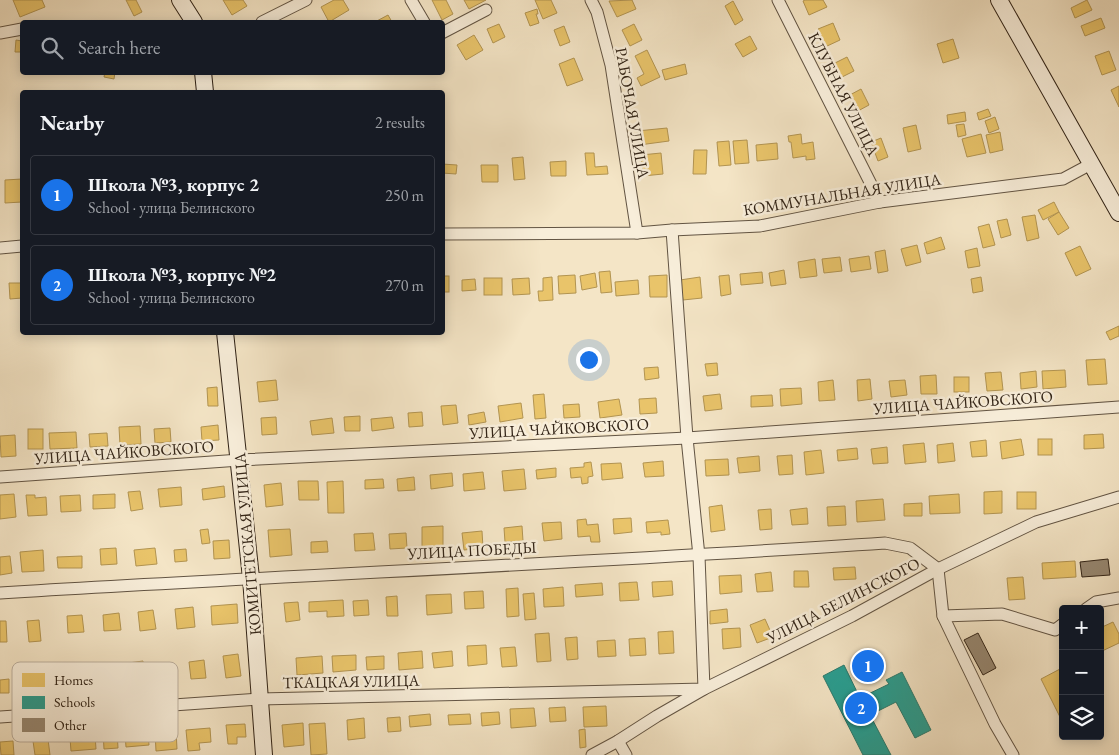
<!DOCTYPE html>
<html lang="en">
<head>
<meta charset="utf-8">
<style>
  :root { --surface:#171b24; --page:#20242c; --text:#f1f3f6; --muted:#9ea1a6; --line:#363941; --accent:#1a73e8 }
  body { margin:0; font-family:"EB Garamond",serif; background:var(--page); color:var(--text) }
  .controls { position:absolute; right:15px; bottom:15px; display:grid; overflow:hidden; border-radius:5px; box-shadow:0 2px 12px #0003 }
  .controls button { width:45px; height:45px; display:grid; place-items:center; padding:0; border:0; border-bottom:1px solid var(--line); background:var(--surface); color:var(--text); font:25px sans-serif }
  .you { position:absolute; left:588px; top:359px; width:18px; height:18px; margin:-12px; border:4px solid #fff; border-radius:50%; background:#1a73e8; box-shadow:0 0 0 8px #1a73e833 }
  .badge { display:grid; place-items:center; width:32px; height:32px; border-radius:50%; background:var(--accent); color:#fff; font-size:16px; font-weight:700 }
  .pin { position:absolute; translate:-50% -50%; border:2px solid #fff; box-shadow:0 1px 5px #0006 }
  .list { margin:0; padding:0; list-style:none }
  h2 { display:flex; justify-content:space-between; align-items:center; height:65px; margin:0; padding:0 20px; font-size:21px }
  h2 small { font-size:16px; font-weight:400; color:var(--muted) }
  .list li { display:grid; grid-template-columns:32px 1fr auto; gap:15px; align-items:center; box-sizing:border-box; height:80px; margin:0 10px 10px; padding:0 10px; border:1px solid var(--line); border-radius:5px }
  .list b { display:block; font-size:19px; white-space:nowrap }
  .list p { margin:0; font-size:16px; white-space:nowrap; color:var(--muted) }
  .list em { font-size:16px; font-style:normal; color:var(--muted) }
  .icon { flex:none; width:28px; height:28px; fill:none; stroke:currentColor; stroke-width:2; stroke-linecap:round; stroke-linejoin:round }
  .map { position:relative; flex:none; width:1119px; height:755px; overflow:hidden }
  .search { position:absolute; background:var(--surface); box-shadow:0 2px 12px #0003; left:20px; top:20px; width:425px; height:55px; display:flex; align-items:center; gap:12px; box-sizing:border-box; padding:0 18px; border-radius:5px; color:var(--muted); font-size:19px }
  .panel { position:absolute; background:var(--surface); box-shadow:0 2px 12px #0003; left:20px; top:90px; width:425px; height:245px; border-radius:5px }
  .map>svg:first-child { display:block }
</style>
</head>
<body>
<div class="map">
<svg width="1119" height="755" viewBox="0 0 1119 755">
  <rect width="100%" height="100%" fill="#f4e5c6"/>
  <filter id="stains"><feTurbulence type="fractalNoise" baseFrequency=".004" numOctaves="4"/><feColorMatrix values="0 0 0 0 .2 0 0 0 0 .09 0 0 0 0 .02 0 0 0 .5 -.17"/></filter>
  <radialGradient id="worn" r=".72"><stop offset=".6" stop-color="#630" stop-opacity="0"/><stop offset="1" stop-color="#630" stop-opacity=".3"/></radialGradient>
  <g fill="#e9c46a" stroke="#b29451">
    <path d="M13 0H42L45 7 20 17Z"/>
    <path d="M126 0H136L142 12 134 16Z"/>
    <path d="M223 0H243L247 6 232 15Z"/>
    <path d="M334 0H343L349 10 329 22 321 7Z"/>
    <path d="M432 0H446L453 14 442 20Z"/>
    <path d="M464 0H486L469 9Z"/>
    <path d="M535 0H551L557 13 543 19Z"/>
    <path d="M632 0 636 9 617 17 609 1Z"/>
    <path d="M805 0H823L827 7 809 15 803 1Z"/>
    <path d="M1087 0 1092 10 1075 18 1071 8Z"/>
    <path d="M733 1 743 20 735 25 725 6Z"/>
    <path d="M537 9 538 14H536L539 23 530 26 525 13Z"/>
    <path d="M388 15 392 22H375Z"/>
    <path d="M1101 18 1105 28 1085 36 1081 26Z"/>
    <path d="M833 23 840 40 825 47 818 29Z"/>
    <path d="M499 24 505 37 493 43 487 29Z"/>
    <path d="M634 24 642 40 630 46 622 30Z"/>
    <path d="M564 26 570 42 560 46 554 30Z"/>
    <path d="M474 35 483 50 466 60 457 45Z"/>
    <path d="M750 36 757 49 743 57 735 44Z"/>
    <path d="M953 39 959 58 943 63 937 44Z"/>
    <path d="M16 40 22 41V52H15Z"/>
    <path d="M647 50 660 77 641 86 637 78 644 74 635 56Z"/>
    <path d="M1109 51 1116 70 1102 75 1095 56Z"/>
    <path d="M847 57 854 71 840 78 833 64Z"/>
    <path d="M574 58 583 80 567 86 559 64Z"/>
    <path d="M685 64 687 74 665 80 662 70Z"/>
    <path d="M105 72H115L114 79 104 77Z"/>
    <path d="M1119 86V107L1111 90Z"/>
    <path d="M861 89 869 105 856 112 848 96Z"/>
    <path d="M988 109 991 116 979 120 977 113Z"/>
    <path d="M965 112 966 121 948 124 947 115Z"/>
    <path d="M995 117 999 129 989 133 985 121Z"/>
    <path d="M964 124 966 135 958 137 956 125Z"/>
    <path d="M916 125 921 149 908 152 903 128Z"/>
    <path d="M667 128 669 141 639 145 637 131Z"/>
    <path d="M1000 132 1003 150 990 153 986 135Z"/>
    <path d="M801 134 802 144 813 142 815 159 806 160V156L793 158 791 142H789L788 136Z"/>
    <path d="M981 134 986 153 967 157 962 139Z"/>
    <path d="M881 138 888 157 878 161 871 142Z"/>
    <path d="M747 140 749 163 735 164 733 141Z"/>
    <path d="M729 141 731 165 719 166 717 142Z"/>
    <path d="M777 143 778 159 757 161 756 145Z"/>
    <path d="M694 150H707L706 174H693Z"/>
    <path d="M585 153H594L595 167 607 166 608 174 587 175Z"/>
    <path d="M661 153 663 174 643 176 641 155Z"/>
    <path d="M523 157 525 179 514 180 512 158Z"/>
    <path d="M566 161V176H551L550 162Z"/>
    <path d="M442 164 457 165 456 174 442 173Z"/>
    <path d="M481 165H498V182H482Z"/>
    <path d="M22 179V202L5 203V180Z"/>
    <path d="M1054 202 1059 212 1043 220 1038 210Z"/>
    <path d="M1059 212 1069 228 1058 235 1048 219Z"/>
    <path d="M1035 215 1039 238 1027 241 1022 217Z"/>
    <path d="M1007 219 1011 235 1001 238 997 221Z"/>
    <path d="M989 224 995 245 983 248 978 227Z"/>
    <path d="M941 237 945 249 927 254 924 243Z"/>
    <path d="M917 245 921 262 906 266 901 249Z"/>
    <path d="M1080 246 1091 269 1076 276 1065 253Z"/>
    <path d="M977 248 980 266 968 268 965 251Z"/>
    <path d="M885 250 888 271 878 273 875 252Z"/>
    <path d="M869 256 871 269 851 272 849 259Z"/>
    <path d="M840 257 842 271 824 273 822 259Z"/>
    <path d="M815 259 817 276 800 278 798 262Z"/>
    <path d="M784 270 786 284 771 286 769 273Z"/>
    <path d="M610 271 612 292 601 293 599 272Z"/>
    <path d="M762 272 763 283 741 285 740 274Z"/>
    <path d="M595 273 597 287 582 290 580 276Z"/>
    <path d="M575 275 576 293 559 294 558 276Z"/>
    <path d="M667 275V297H650L649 276Z"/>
    <path d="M729 275 731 294 721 296 719 276Z"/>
    <rect x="442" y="276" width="7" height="16"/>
    <path d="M552 277 553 300 539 301 538 291H543V278Z"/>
    <path d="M700 277 702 298 683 300 680 280Z"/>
    <path d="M981 277 983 291 973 293 971 279Z"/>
    <rect x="484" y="278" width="18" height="17"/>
    <path d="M529 278 530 294 513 295 512 279Z"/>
    <path d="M475 279 476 290 462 291V280Z"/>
    <path d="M638 280 639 294 616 296 615 282Z"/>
    <path d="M9 283H22V298L10 299Z"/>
    <path d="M1119 326V336L1110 340 1106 332Z"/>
    <path d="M1105 359 1107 384 1088 385 1086 360Z"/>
    <path d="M717 363 718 375 707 376 705 364Z"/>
    <path d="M658 367 659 378 645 380 644 368Z"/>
    <path d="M1065 370 1066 387 1043 389 1042 371Z"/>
    <path d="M1036 371 1037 387 1021 389 1020 373Z"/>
    <path d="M1001 372 1003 390 987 391 985 373Z"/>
    <path d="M936 375 937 394H921L920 376Z"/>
    <rect x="954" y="377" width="15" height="15"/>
    <path d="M870 379 872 399 858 401 857 380Z"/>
    <path d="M276 380 278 400 259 402 257 382Z"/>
    <path d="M833 380 835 400 819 401 818 382Z"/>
    <path d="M905 380 907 395 891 397 889 381Z"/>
    <path d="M217 387 218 406H208L207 388Z"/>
    <path d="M801 388 802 404 781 406 780 389Z"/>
    <path d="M544 394 546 418 535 419 533 395Z"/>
    <path d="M720 394 722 409 705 411 703 396Z"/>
    <path d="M772 395 773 406 751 407V396Z"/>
    <path d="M656 398 657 413 640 414 639 399Z"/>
    <path d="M619 399 622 415 600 418 598 402Z"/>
    <path d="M521 403 523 418 500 422 498 406Z"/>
    <path d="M579 404 580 417 564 418 563 405Z"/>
    <path d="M456 405 458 423 443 425 441 406Z"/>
    <path d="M422 412 423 426 409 427 408 413Z"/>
    <path d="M484 412 486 422 469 425 468 415Z"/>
    <path d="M360 416V431H345L344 417Z"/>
    <path d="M276 417 277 434 262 435 261 418Z"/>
    <path d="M392 417 394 428 372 431 371 419Z"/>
    <path d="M332 418 334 433 312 435 310 421Z"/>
    <path d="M218 425 219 440 202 441 201 427Z"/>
    <path d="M140 426 141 444 120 445 119 427Z"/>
    <path d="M170 428 171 442 155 443 154 429Z"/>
    <rect x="28" y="429" width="15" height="20"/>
    <path d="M76 432 77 448 50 449 49 433Z"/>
    <path d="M107 433 108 446 90 447 89 434Z"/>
    <path d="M1103 434 1104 448 1084 449V435Z"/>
    <path d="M15 435 16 456 1 457 0 436Z"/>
    <path d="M1021 439 1024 455 1002 459 1000 442Z"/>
    <rect x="1038" y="439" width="14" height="16"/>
    <path d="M986 440 987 456 972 457 970 442Z"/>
    <path d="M924 443 926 462 905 464 903 445Z"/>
    <path d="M953 443 955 461 938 463 937 445Z"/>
    <path d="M887 447 888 463 873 464 871 449Z"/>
    <path d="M857 448 858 459 838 461 837 450Z"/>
    <path d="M821 450 824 473 806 475 804 452Z"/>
    <path d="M792 455 793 474 779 475 777 456Z"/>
    <path d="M759 456 760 471 739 473 737 458Z"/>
    <path d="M728 459 729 475 706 476 705 460Z"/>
    <path d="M663 461 664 476 645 477 643 463Z"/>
    <path d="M591 462 593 476 588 477V483L582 484 581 477 571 478 570 468 584 467V463Z"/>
    <path d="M621 463 623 478 602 480 601 464Z"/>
    <path d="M556 468V477L537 479 536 470Z"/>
    <path d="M524 469 526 489 504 491 502 471Z"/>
    <path d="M483 472 485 489 464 491 463 474Z"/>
    <path d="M452 473 453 486 431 489 430 475Z"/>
    <path d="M414 477 415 490 398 491 397 479Z"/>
    <path d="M383 479 384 488 365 489V480Z"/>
    <path d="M298 481H318L319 500H299Z"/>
    <path d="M343 481 344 513H328L327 482Z"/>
    <path d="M281 483 283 505 266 507 264 485Z"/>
    <path d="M224 486 225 497 203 500 202 489Z"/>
    <path d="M181 487 182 505 160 507 158 489Z"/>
    <path d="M140 491 143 509 131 511 128 492Z"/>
    <path d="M1002 491V513L984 514V492Z"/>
    <rect x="1017" y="492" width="19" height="17"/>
    <path d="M14 494 16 517 0 519V495Z"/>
    <path d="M115 494V508L93 509V495Z"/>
    <path d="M959 494 960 513 930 514 929 496Z"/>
    <path d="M26 495H35V498L46 497 47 515 28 516Z"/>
    <path d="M80 495 81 511 61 512 60 496Z"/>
    <path d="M883 499 885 520 857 522 856 501Z"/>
    <path d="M922 503V516H904V504Z"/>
    <path d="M722 505 725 530 711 532 709 507Z"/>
    <path d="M845 506 846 525 828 526 827 507Z"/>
    <path d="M807 508 808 524 792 525 790 510Z"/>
    <path d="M771 509 772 529 760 530 758 510Z"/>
    <path d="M631 518 632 532 614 534 613 519Z"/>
    <path d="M586 519 587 525 598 524 600 542H591L590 536 578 537 577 520Z"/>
    <path d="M668 520 670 534 661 535V532L647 533 646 522Z"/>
    <path d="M561 522 562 539 544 541 542 523Z"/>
    <path d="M443 526V547L422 548V527Z"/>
    <path d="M522 526 523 541 505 542 504 528Z"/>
    <path d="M208 529 210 543 202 544 200 530Z"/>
    <path d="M290 529 292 555 270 557 268 530Z"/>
    <path d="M482 531 483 548 464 550 462 533Z"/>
    <path d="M373 533 375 550 355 551 354 534Z"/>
    <path d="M406 533 407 548 390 549 389 534Z"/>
    <path d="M229 540 230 558 214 559 213 541Z"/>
    <path d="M327 541 328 552 311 553V542Z"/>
    <path d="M116 548 117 564 101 565 100 549Z"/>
    <path d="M155 548 157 564 136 566 134 550Z"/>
    <path d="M186 549 187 561 175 562 174 550Z"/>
    <path d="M43 550 44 571 22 572 20 552Z"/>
    <path d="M10 556 12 573 0 575V557Z"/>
    <path d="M82 556V568H58L57 557Z"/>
    <path d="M1075 561 1076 577 1043 579 1042 563Z"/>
    <path d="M855 567 856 579 834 580 833 568Z"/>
    <path d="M794 571H808L809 587H794Z"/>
    <path d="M771 572 773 591 757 592 755 574Z"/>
    <path d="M741 575 742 592 720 594 719 576Z"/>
    <path d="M1023 577 1025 599 1009 600 1007 578Z"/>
    <path d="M672 581 673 595 653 597 652 582Z"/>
    <path d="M637 582 639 600 620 601 619 583Z"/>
    <path d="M602 583 603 595 576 597 575 585Z"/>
    <path d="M563 587 564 606 544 607 543 589Z"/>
    <path d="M518 588 519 616 507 617 506 589Z"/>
    <path d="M483 591 484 608 465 609 464 592Z"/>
    <path d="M534 593 536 619 525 620 523 594Z"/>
    <path d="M451 594 452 613 427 615 426 595Z"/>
    <path d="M397 596 398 616H387L386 597Z"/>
    <path d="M343 600 344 616 327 617V611L309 612V602Z"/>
    <path d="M368 600 369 615 354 616 353 601Z"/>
    <path d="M298 602 300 620 286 622 284 603Z"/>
    <path d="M237 604 238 623 212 625 211 606Z"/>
    <path d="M193 607 195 627 177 629 175 609Z"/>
    <path d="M727 609 728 622 710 624V611Z"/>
    <path d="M153 610 156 629 140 631 138 612Z"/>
    <path d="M119 613 121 630 104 631 103 615Z"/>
    <path d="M82 615 84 632 68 633 67 616Z"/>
    <path d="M765 619 773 637 757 643 750 625Z"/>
    <path d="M39 620 41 641 29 642 27 621Z"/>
    <path d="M0 621H6L7 642H0Z"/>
    <path d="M1113 622 1119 634V643L1100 652V628Z"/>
    <path d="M740 628 741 647 723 649 722 629Z"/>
    <path d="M673 631 674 653 659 654 658 632Z"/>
    <path d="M549 633 551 661 537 662 535 634Z"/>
    <path d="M577 637 578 659 567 660 565 638Z"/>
    <path d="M645 638 646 655 630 656 629 639Z"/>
    <path d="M615 640 616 656 598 657 597 641Z"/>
    <path d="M486 645 487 664 468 666 467 646Z"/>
    <path d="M515 647 517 666 502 667 500 648Z"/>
    <path d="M422 651 423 668 399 670 398 653Z"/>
    <path d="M452 651 453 666 434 668 432 653Z"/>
    <path d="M238 654 241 676 226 678 223 656Z"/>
    <path d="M356 655V670L333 672 332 656Z"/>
    <path d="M322 656 323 673 297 675 296 658Z"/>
    <path d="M384 656V669L367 670 366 657Z"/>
    <path d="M204 660 206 678 191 679 189 662Z"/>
    <path d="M143 661 144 684 129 685 128 663Z"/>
    <path d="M1060 669 1063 674V723L1041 679Z"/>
    <path d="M9 679V693H0V680Z"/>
    <path d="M606 706 607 726 584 727 583 707Z"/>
    <path d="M565 707 566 721 550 722 549 708Z"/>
    <path d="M534 708 536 726 511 728 510 709Z"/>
    <path d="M499 712 500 724 482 726 481 713Z"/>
    <path d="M430 714 431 725 410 727 409 716Z"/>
    <path d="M470 714 471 724 449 725 448 715Z"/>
    <path d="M400 717 401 731 388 732 387 718Z"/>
    <path d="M364 718 365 738 348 740 347 720Z"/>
    <path d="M303 723 304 745 284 747 282 725Z"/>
    <path d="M325 723 327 754 311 755 309 724Z"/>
    <path d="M245 724 246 737H237V744H228L226 725Z"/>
    <path d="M210 728 211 742 199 743 200 750 188 751 186 730Z"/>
    <path d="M585 729 586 747 580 748 579 730Z"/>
    <path d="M176 730 177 749 156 751 155 732Z"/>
    <path d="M117 731 118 748 104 749 103 732Z"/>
    <path d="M148 732 149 745 126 747 125 734Z"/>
    <path d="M95 735 96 749 71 751 70 738Z"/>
    <path d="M48 739 50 755H35L33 741Z"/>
    <path d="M13 741 14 755H1L0 742Z"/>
  </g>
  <path fill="#2a9d8f" stroke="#2c796b" d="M844 665 860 698 889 684 886 680 902 672 931 730 915 738 896 702 870 715 891 755H863L823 676Z"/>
  <g fill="#978872" stroke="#322417">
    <path d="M1108 559 1110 575 1082 577 1080 562Z"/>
    <path d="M978 633 996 668 983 675 964 640Z"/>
  </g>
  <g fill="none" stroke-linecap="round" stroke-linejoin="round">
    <g stroke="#625443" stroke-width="13">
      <g id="street">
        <path d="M411 0 424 22"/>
        <path d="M591 0 597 12 611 65 637 233"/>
        <path d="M778 0 880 202"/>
        <path d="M262 22 306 0"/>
        <path d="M0 33 22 29"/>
        <path d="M442 33 486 10"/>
        <path d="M442 234 637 233 672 230 760 226 880 202 1063 179 1091 164"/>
        <path d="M0 248 22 246"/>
        <path d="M0 477 240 460 687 438 1119 407"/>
        <path d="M0 593C295 575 590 563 885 543L910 548 938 569 943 616 995 724 1013 755"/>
        <path d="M1086 609 1096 602 1119 598"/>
        <path d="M943 616 1002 614 1055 630 1063 624"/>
        <path d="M0 717 260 699 704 689 699 556 687 438 672 230"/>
        <path d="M618 741 626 755"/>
        <path d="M592 755 618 741 657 716 704 689 852 616 938 569 1036 522 1119 497"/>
      </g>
    </g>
    <g stroke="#322417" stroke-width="18">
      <g id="secondary">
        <path d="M180 0 194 22"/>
        <path d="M999 0 1119 213"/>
        <path d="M203 72 205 92"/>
        <path d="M225 332 251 578 264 755"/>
      </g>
    </g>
    <use href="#street" stroke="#f8eeda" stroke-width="11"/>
    <use href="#secondary" stroke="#f8eeda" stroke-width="16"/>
  </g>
  <g text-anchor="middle" stroke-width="5" stroke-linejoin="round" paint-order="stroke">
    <g font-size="16" fill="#322417" stroke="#f8eeda">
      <text transform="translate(844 94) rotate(63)" y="6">КЛУБНАЯ УЛИЦА</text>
      <text transform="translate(633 113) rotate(80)" y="6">РАБОЧАЯ УЛИЦА</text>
      <text transform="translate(842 194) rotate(-9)" y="6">КОММУНАЛЬНАЯ УЛИЦА</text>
      <text transform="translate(963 402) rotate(-4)" y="6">УЛИЦА ЧАЙКОВСКОГО</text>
      <text transform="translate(559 428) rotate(-3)" y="6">УЛИЦА ЧАЙКОВСКОГО</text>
      <text transform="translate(124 452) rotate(-4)" y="6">УЛИЦА ЧАЙКОВСКОГО</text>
      <text transform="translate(247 544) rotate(-95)" y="6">КОМИТЕТСКАЯ УЛИЦА</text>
      <text transform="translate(472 550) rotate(-3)" y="6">УЛИЦА ПОБЕДЫ</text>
      <text transform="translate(843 600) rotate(-27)" y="6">УЛИЦА БЕЛИНСКОГО</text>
      <text transform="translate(351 681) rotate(-1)" y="6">ТКАЦКАЯ УЛИЦА</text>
    </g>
  </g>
  <rect x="12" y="662" width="166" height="80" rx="8" fill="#f8eeda" stroke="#bdb1a0" stroke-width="1"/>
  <rect x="22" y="673" width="23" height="14" fill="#e9c46a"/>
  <rect x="22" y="696" width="23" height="13" fill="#2a9d8f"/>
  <rect x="22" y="718" width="23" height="14" fill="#978872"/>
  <g font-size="14" fill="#322417">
    <text x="54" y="685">Homes</text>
    <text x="54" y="707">Schools</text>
    <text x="54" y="730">Other</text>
  </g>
  <rect width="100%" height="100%" filter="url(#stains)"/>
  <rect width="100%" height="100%" fill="url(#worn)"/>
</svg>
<div class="controls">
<button>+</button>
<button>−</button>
<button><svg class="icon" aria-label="layers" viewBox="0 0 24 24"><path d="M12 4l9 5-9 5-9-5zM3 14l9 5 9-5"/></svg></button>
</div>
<div class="you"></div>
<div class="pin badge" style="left:868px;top:666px">1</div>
<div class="pin badge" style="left:861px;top:708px">2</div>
<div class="search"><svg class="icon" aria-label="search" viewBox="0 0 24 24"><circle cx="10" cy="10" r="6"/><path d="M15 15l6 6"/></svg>Search here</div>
<section class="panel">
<h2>Nearby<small>2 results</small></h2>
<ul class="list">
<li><span class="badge">1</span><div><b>Школа №3, корпус 2</b><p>School · улица Белинского</p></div><em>250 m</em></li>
<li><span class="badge">2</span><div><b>Школа №3, корпус №2</b><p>School · улица Белинского</p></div><em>270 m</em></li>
</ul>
</section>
</div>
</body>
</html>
